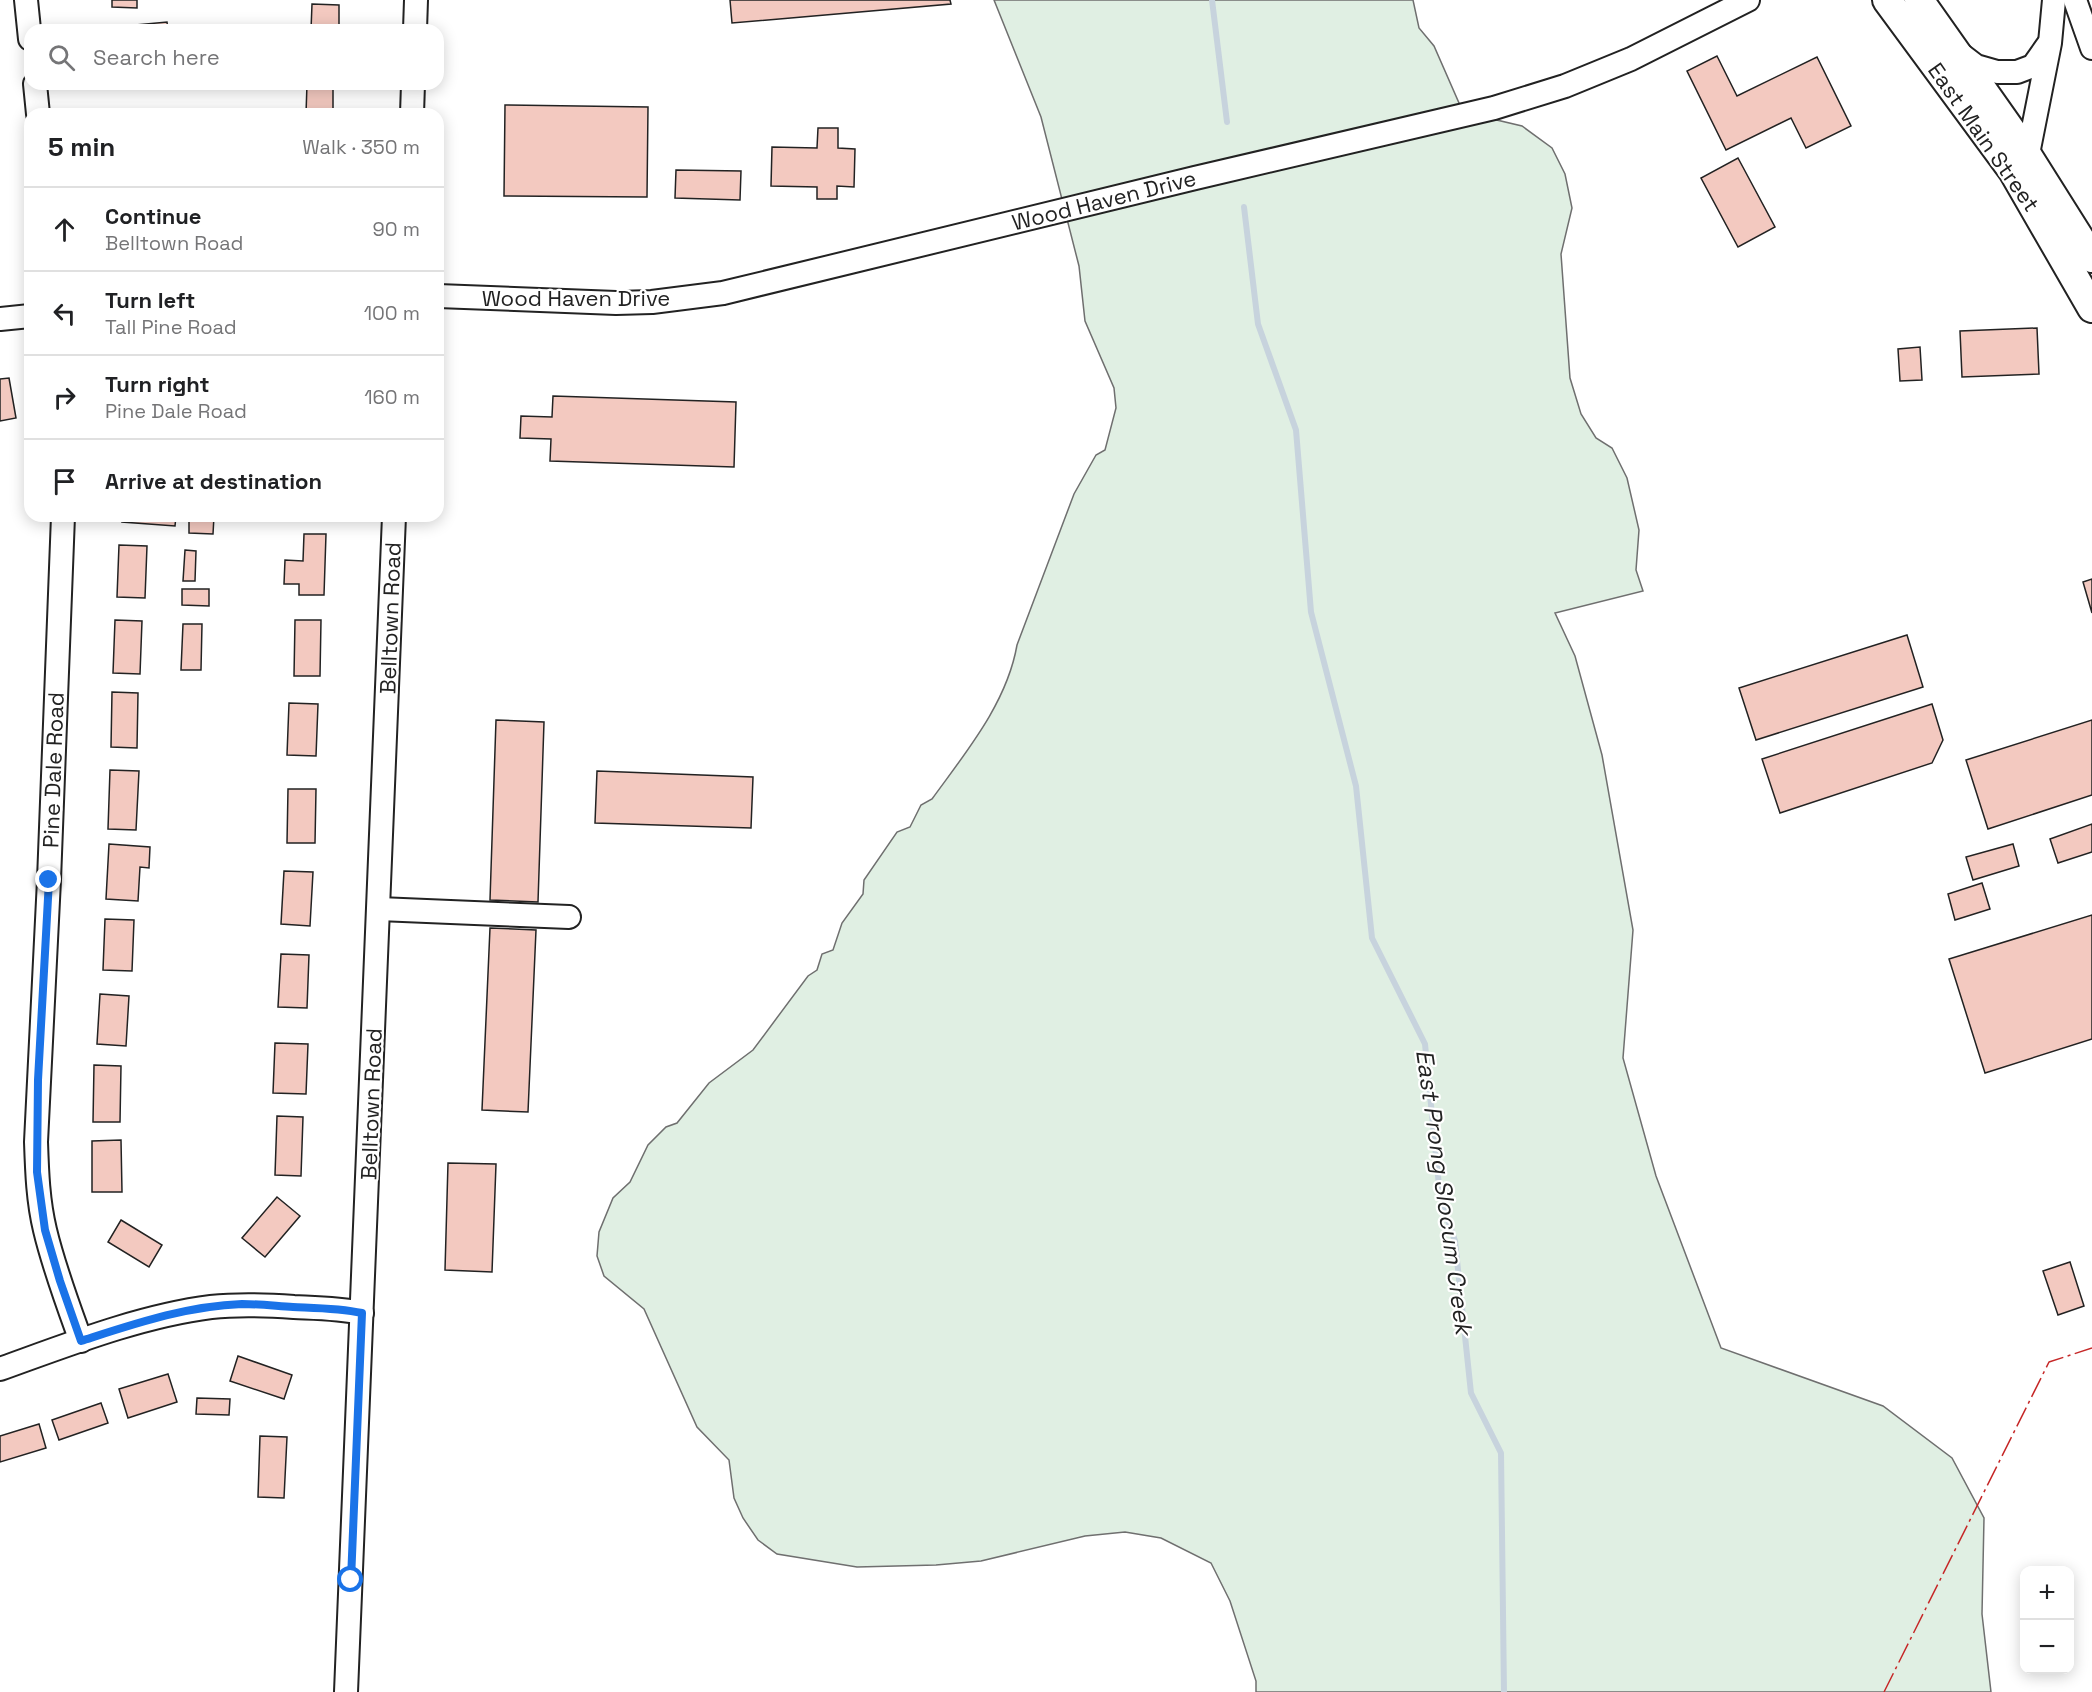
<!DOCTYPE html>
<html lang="en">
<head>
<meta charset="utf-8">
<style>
  :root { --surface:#fff; --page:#f6f6f6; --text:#202124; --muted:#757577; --line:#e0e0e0 }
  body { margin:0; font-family:"Space Grotesk",sans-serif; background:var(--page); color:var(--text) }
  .controls { position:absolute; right:18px; bottom:18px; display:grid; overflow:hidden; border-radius:12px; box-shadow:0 3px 15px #0003 }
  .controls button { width:54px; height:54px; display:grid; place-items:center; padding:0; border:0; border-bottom:2px solid var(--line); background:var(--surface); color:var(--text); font:30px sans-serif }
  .stop { position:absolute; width:18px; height:18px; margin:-14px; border:4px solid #1a73e8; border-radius:50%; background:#fff }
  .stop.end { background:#1a73e8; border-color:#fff; box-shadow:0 2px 6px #0008 }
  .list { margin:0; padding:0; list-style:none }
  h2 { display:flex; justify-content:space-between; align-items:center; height:78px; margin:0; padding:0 24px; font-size:26px }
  h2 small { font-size:20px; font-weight:400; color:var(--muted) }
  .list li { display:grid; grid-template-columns:39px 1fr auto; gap:18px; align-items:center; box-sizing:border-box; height:84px; padding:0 24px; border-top:2px solid var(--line) }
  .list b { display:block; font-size:22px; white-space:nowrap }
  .list p { margin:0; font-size:20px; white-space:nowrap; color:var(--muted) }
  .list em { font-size:20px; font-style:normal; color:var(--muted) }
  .icon { flex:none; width:33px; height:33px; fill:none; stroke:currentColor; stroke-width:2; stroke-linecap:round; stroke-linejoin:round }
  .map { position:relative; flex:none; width:2092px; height:1692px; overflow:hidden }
  .search { position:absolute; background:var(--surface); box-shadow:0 3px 15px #0003; left:24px; top:24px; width:420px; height:66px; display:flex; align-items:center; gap:15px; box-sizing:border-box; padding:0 21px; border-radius:18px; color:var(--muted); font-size:22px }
  .panel { position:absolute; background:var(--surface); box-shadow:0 3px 15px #0003; left:24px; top:108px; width:420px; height:414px; border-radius:18px }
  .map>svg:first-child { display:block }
</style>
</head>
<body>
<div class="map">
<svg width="2092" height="1692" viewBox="0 0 2092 1692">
  <rect width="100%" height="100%" fill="#fff"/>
  <path fill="#e0efe3" stroke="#6f6f6f" stroke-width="1.5" d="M994 0H1413L1419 28 1434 46 1463 112 1522 126 1552 148 1565 174 1572 208 1561 254 1570 378 1581 414 1596 438 1612 448 1627 478 1639 530 1636 570 1643 591 1555 613 1575 656 1602 755 1633 930 1623 1058 1656 1176 1721 1348 1883 1406 1952 1458 1984 1518 1982 1614 1991 1692H1256V1681L1230 1601 1211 1563 1161 1538 1125 1532 1085 1536 981 1561 936 1565 857 1567 777 1554 758 1540 743 1518 734 1498 729 1460 697 1427 644 1309 604 1276 597 1256 599 1232 613 1198 630 1182 648 1145 666 1127 677 1123 709 1083 753 1050 808 976 817 970 822 954 833 950 842 923 863 894 864 880 897 832 910 827 921 805 932 799C966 752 1007 703 1017 645L1074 494 1096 455 1105 450 1116 408 1114 388 1085 321 1079 266 1041 117Z"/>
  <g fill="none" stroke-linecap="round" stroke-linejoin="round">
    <g stroke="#c7d3dd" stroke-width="6">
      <path d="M1212 0 1227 122"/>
      <path d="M1244 207 1258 324 1296 430 1311 612 1356 786 1372 938 1425 1044 1440 1196 1455 1241 1471 1393 1501 1453 1504 1692"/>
    </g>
  </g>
  <g fill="#f3c9c0" stroke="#222" stroke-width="1.5">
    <path d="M112 0H137V8L112 7Z"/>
    <path d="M730 0H950L951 4 732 23Z"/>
    <path d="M312 4 339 5V30H311Z"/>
    <path d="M167 22 168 30H137L136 25Z"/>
    <path d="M1717 56 1737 96 1817 57 1851 126 1806 148 1791 118 1726 150 1687 71Z"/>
    <path d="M307 84H333V114H306Z"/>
    <path d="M505 105 648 107 647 197 504 196Z"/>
    <path d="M818 128H838V148L855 149 854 187 837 186V199H817V187L771 186 772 147 817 148Z"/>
    <path d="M1738 158 1775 227 1738 247 1701 178Z"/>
    <path d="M676 170 741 171 740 200 675 198Z"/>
    <path d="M2037 328 2039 374 1962 377 1960 331Z"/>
    <path d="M1920 347 1922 380 1900 381 1898 349Z"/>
    <path d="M9 378 16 418 0 421V379Z"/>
    <path d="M553 396 736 402 734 467 550 461 551 439 520 438 521 416 552 417Z"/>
    <path d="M123 516H176L175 526 122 522Z"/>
    <path d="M189 516H214L213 534 189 533Z"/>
    <path d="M304 534H326L324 595H299V584H284L285 560 303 561Z"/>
    <path d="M119 545 147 546 145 598 117 597Z"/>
    <path d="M185 550 196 551 195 581H183Z"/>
    <path d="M2092 579V613L2083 582Z"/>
    <path d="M182 589H209V606L182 605Z"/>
    <path d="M115 620 142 621 140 674 113 673Z"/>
    <path d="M295 620H321L320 676H294Z"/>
    <path d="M183 624H202L201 670H181Z"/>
    <path d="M1907 635 1923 687 1756 740 1739 688Z"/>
    <path d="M112 692 138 693 137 748 111 747Z"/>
    <path d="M289 703 318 704 316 756 287 755Z"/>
    <path d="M1932 704 1943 740 1932 763 1780 813 1762 759Z"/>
    <path d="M496 720 544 722 538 902 490 900Z"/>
    <path d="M2092 720V795L1988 829 1966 760Z"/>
    <path d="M110 770 139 771 136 830 108 829Z"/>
    <path d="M597 771 753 777 751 828 595 823Z"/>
    <path d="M288 789H316L315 843H287Z"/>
    <path d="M2092 824V852L2058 863 2050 839Z"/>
    <path d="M109 844 150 847 149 868 140 867 138 901 106 899Z"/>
    <path d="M2013 844 2019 866 1973 880 1966 857Z"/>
    <path d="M284 871 313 872 310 926 281 924Z"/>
    <path d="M1982 883 1990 909 1955 920 1948 894Z"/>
    <path d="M2092 915V1039L1985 1073 1949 959Z"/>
    <path d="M105 919 134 920 132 971 103 970Z"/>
    <path d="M490 928 536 930 528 1112 482 1110Z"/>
    <path d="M281 954 309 955 307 1008 278 1007Z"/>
    <path d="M100 994 129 996 126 1046 97 1044Z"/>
    <path d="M275 1043 308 1044 306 1094 273 1093Z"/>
    <path d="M94 1065 121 1066 120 1122H93Z"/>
    <path d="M277 1116 303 1117 301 1176 275 1175Z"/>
    <path d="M121 1140 122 1192H92V1141Z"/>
    <path d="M448 1163 496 1164 492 1272 445 1270Z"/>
    <path d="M277 1197 300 1216 265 1257 242 1238Z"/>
    <path d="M121 1220 162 1245 149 1267 108 1242Z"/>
    <path d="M2070 1262 2084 1306 2058 1315 2043 1271Z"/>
    <path d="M238 1356 292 1375 284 1399 230 1381Z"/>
    <path d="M168 1374 177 1402 128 1418 119 1389Z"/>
    <path d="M197 1398 230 1399 229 1415 196 1414Z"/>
    <path d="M101 1403 108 1423 59 1440 52 1420Z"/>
    <path d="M39 1424 46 1448 0 1462V1436Z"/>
    <path d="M260 1436 287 1437 284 1498 258 1497Z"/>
  </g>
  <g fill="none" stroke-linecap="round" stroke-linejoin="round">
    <g stroke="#222" stroke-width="26">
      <g id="minor">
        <path d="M26 0 30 39"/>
        <path d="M2075 0 2092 48"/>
        <path d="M415 30 416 0"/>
        <path d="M1959 53 1976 66 1997 72H2017L2033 66 2047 46"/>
        <path d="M35 84 38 114"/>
        <path d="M412 114 413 84"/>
        <path d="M2026 164 2050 43 2054 0"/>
        <path d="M438 296 616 303 652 302 723 293 1195 178 1494 108 1565 86 1631 59 1748 0"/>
        <path d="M0 319 30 316"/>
        <path d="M63 516 49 880 36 1142C37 1172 38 1201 45 1230 54 1268 68 1305 81 1341"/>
        <path d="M379 909 569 917"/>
        <path d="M0 1369C67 1345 140 1316 211 1307 239 1304 266 1305 294 1307 317 1308 339 1308 362 1313"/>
        <path d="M346 1692 394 516"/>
      </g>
    </g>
    <g stroke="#222" stroke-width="32">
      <g id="major">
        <path d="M1887 0 2013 171 2092 308"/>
        <path d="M1919 0 2017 139 2092 258"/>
      </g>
    </g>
    <use href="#minor" stroke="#fff" stroke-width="22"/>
    <use href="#major" stroke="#fff" stroke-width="28"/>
    <path stroke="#c62828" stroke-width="1.5" stroke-dasharray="21 4.5 3 4.5" stroke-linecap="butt" d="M1884 1692 2049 1362 2092 1348"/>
  </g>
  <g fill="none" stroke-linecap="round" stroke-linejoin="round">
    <path stroke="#1a73e8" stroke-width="8" d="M49 880 38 1080 37 1172 45 1230 60 1281 81 1341C134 1324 186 1306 242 1304 259 1304 276 1306 293 1307 316 1308 339 1308 362 1313L351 1580"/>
  </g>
  <g text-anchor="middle" stroke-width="4.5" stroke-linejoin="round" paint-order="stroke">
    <g font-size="22" fill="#222" stroke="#fff">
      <text transform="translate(1984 137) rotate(55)" y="8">East Main Street</text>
      <text transform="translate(1104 200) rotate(-14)" y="8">Wood Haven Drive</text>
      <text x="576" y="306">Wood Haven Drive</text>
      <text transform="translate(390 618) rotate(-88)" y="8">Belltown Road</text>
      <text transform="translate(53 770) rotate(-88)" y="8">Pine Dale Road</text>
      <text transform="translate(371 1104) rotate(-88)" y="8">Belltown Road</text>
    </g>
    <g font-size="24" font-style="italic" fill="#222" stroke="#fff">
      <text transform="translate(1444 1192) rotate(82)" y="8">East Prong Slocum Creek</text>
    </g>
  </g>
</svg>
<div class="controls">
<button>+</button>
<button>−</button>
</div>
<div class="stop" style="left:351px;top:1580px"></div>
<div class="stop end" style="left:49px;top:880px"></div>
<div class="search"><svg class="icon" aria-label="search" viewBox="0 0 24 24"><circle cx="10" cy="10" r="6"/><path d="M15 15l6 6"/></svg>Search here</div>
<section class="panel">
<h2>5 min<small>Walk · 350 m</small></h2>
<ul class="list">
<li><svg class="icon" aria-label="ahead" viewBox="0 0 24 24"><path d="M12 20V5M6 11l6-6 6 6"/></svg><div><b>Continue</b><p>Belltown Road</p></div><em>90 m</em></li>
<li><svg class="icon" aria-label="left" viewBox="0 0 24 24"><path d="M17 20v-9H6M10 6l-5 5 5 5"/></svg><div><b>Turn left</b><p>Tall Pine Road</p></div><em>100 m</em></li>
<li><svg class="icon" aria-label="right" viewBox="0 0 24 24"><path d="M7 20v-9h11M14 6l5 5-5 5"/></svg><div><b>Turn right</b><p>Pine Dale Road</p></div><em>160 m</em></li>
<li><svg class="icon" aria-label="arrive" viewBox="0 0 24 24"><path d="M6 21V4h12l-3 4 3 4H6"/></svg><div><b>Arrive at destination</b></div></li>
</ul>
</section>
</div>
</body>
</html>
